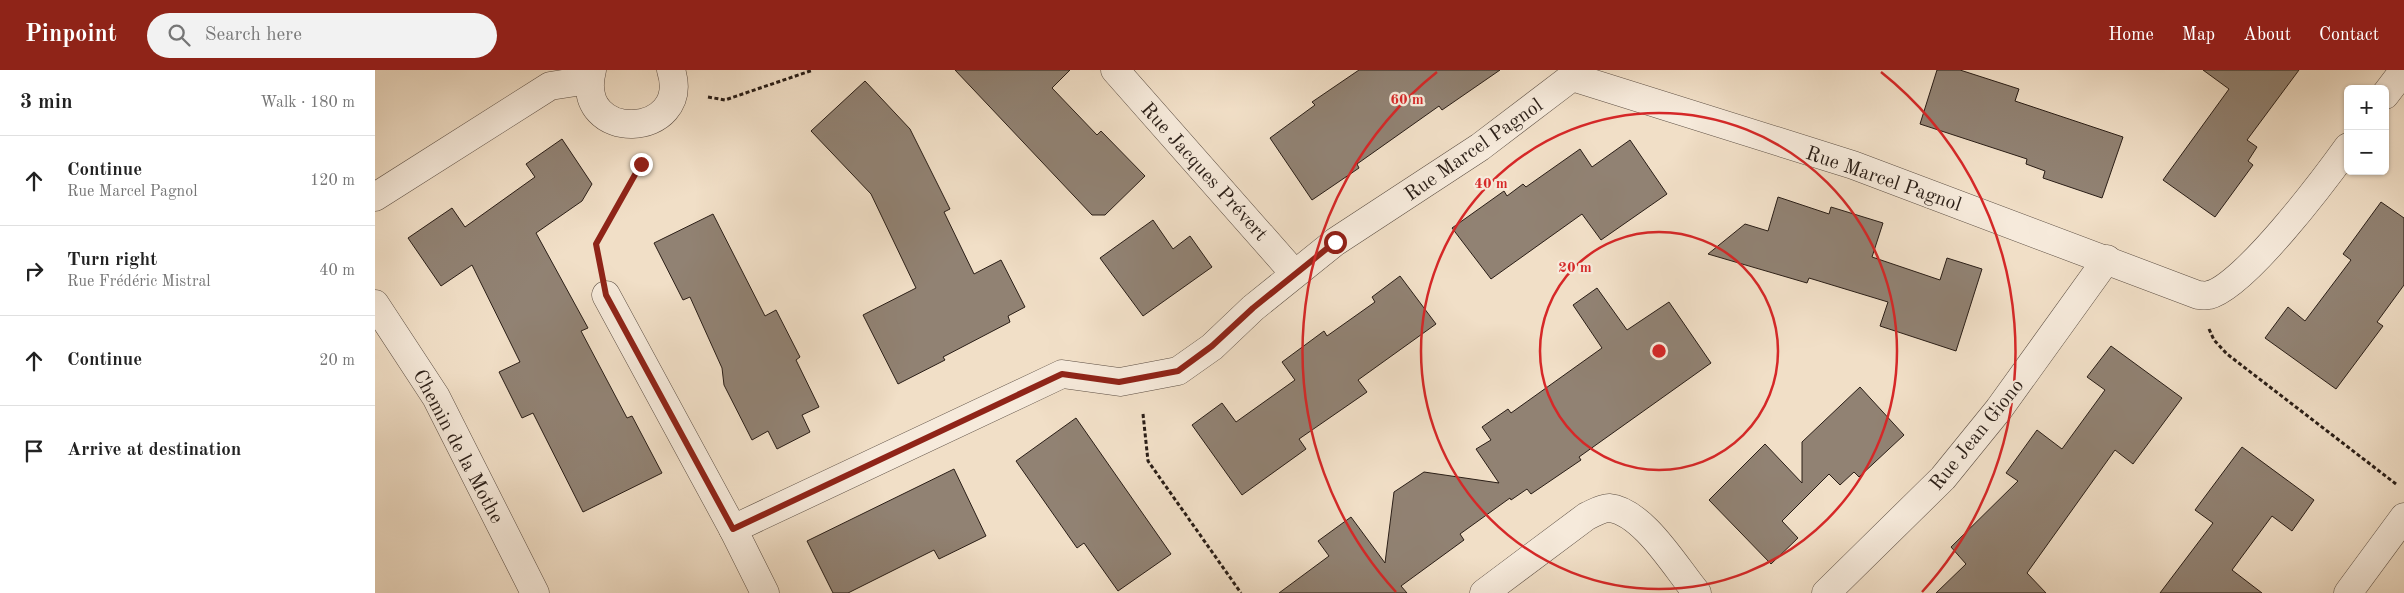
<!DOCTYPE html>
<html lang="en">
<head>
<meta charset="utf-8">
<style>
  :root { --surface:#fff; --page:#f2f2f2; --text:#222; --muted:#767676; --line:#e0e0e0; --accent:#8f2418 }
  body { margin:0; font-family:"Old Standard TT",serif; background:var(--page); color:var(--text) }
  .controls { position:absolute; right:15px; top:15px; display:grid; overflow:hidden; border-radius:8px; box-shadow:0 1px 4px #0004 }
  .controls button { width:45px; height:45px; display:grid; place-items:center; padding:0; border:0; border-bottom:1px solid var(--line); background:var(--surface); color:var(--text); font:25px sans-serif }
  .stop { position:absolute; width:15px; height:15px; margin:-11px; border:4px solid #8f2418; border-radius:50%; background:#fff }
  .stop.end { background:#8f2418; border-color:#fff; box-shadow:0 1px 5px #0008 }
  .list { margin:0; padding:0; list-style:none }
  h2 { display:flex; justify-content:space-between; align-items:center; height:65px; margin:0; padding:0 20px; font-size:21px }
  h2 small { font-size:16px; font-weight:400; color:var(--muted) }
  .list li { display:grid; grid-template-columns:32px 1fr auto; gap:15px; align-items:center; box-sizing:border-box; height:90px; padding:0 20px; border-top:1px solid var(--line) }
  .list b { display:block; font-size:19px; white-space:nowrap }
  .list p { margin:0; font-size:16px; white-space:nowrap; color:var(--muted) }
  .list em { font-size:16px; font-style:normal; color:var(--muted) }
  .icon { flex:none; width:28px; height:28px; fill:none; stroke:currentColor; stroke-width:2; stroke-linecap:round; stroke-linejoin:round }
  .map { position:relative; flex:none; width:2029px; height:523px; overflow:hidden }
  header { display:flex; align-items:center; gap:30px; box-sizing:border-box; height:70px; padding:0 25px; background:var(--accent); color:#fff }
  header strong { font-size:24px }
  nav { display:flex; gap:28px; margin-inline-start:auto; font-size:18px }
  .search { width:350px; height:45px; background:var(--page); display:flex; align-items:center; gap:12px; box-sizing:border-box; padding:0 18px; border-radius:28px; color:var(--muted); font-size:19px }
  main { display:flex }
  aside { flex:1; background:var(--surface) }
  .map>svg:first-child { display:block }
</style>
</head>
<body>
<header>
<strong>Pinpoint</strong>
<div class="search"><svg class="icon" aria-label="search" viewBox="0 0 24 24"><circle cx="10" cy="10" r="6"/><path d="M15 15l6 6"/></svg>Search here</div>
<nav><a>Home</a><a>Map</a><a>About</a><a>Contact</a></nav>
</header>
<main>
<aside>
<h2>3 min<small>Walk · 180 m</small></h2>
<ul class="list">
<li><svg class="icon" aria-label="ahead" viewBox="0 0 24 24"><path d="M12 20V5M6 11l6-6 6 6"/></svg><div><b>Continue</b><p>Rue Marcel Pagnol</p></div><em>120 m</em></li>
<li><svg class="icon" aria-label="right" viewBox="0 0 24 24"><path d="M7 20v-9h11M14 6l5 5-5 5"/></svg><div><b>Turn right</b><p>Rue Frédéric Mistral</p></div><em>40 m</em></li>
<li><svg class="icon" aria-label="ahead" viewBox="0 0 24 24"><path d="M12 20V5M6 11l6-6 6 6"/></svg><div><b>Continue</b></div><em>20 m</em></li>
<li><svg class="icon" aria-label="arrive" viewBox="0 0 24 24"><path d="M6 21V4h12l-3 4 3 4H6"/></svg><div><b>Arrive at destination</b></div></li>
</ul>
</aside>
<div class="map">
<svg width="2029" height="523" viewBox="0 0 2029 523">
  <rect width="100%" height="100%" fill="#f1dfc7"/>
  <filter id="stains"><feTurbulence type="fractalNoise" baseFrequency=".004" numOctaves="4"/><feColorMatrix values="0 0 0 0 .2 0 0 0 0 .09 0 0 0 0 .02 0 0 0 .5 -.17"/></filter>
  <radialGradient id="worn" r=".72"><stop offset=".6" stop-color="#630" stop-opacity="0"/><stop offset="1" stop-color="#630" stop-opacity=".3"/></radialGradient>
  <g fill="#918273" stroke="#2a1e17">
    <path d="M580 0H695L677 18 722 65 726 61 770 106 730 145H717Z"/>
    <path d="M984 0H1125L1067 40 1064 36 982 94 984 98 937 130 895 68 940 35 937 32Z"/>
    <path d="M1562 0H1585L1644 19 1640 31 1748 67 1727 128 1668 108 1670 101 1651 94 1652 89 1545 54Z"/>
    <path d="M1828 0H1924L1872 70 1882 77 1873 91 1878 95 1840 147 1788 110 1854 19Z"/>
    <path d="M490 11 535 59 575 139 569 142 599 204 626 190 650 237 633 246 635 252 568 287 570 290 523 314 488 245 541 218 496 124 436 61Z"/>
    <path d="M187 69 217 114 207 131 161 163 213 258 206 261 252 348 257 346 287 403 208 442 158 343 147 348 124 302 145 292 97 195 66 216 33 168 77 138 90 157 160 107 151 94Z"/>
    <path d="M1255 70 1292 124 1226 170 1207 144 1116 209 1077 158 1129 121 1132 126 1148 114 1151 117 1205 79 1217 97Z"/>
    <path d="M1403 127 1454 144 1456 137 1508 153 1497 187 1565 210 1572 188 1607 199 1581 281 1505 256 1513 232 1434 208 1432 213 1333 184 1370 154 1393 161Z"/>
    <path d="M2006 132 2029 148V215L2002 252 2008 256 1961 319 1890 268 1913 237 1930 251 1976 190 1968 184Z"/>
    <path d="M338 144 390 246 401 240 425 287 421 290 444 337 427 345 435 362 402 379 393 361 377 370 349 315 347 298 315 227 308 230 279 173Z"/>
    <path d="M778 150 798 179 815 166 837 197 768 246 725 188Z"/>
    <path d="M1025 206 1061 254 983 310 992 322 924 369 931 379 867 425 817 355 847 333 861 352 920 310 907 292 949 261 952 266 1000 232 997 227Z"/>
    <path d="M1222 218 1252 260 1294 232 1336 293 1204 387 1206 390 1156 424 1152 419 1136 430 1135 428 1085 464 1089 470 1026 516 1032 523H904L954 486 943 471 976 447 1010 493 1019 422 1049 402 1124 413 1101 379 1116 370 1107 357 1133 339 1136 343 1227 278 1198 235Z"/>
    <path d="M1736 276 1807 328 1758 394 1740 380 1652 503 1671 523H1561L1591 494 1576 477 1643 411 1631 403 1662 360 1687 379 1730 320 1712 307Z"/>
    <path d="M1485 317 1529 365 1484 407 1479 402 1465 415 1454 404 1407 451 1423 468 1396 494 1334 430 1390 374 1427 413V372Z"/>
    <path d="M701 348 796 484 743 521 709 473 702 478 641 391Z"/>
    <path d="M1867 377 1939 430 1917 461 1897 446 1857 500 1887 523H1785L1838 453 1820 440Z"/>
    <path d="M579 399 611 466 564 489 559 480 473 523H458L432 471Z"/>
  </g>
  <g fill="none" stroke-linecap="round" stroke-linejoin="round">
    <g stroke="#5c4e43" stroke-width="29">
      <g id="minor">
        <path d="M217 0C198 75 318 69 296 0"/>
        <path d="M740 0 919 203"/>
        <path d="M2010 25 2029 0"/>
        <path d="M0 127 175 16 214 10"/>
        <path d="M231 225 358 459 390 523"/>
        <path d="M0 234 61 327 160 523"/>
        <path d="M358 459 687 304 745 312 803 301 837 277 878 238 960 172 1105 77 1197 7 1478 95 1823 225C1826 225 1831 226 1834 225 1869 217 1950 109 1973 77"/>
        <path d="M1109 523 1212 446C1219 443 1227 438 1234 438 1268 441 1301 498 1322 523"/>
        <path d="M1451 523 1568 408 1624 339 1732 189"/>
        <path d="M1973 523 2029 447"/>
      </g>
    </g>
    <g stroke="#2a1e17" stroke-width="3" stroke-dasharray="4 2.5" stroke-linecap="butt">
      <path d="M333 27 350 30 438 0"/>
      <path d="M225 192 221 174 266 94V88"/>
      <path d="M1834 259 1839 270 1852 284 2021 414"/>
      <path d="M768 344 773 391 866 523"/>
    </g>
    <use href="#minor" stroke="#f6eadb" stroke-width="28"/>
  </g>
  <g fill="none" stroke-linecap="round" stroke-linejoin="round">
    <path stroke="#8f2418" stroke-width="6" d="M266 94 221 174 231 225 358 459 687 304 744 312 803 301 837 276 878 238 960 172"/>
  </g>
  <g fill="none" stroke="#d62828" stroke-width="2.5">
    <circle cx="1284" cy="281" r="119"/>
    <circle cx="1284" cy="281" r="238"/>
    <path d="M1021 522A357 357 0 0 1 1062 2M1506 2A357 357 0 0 1 1547 522"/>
  </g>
  <g text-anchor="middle" stroke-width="4.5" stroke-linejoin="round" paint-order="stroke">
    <g font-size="20" fill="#2a1e17" stroke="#f6eadb">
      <text transform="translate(1098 79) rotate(-35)" y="7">Rue Marcel Pagnol</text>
      <text transform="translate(830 101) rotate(48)" y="7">Rue Jacques Prévert</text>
      <text transform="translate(1509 108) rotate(19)" y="7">Rue Marcel Pagnol</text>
      <text transform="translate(1601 364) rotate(-51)" y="7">Rue Jean Giono</text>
      <text transform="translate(84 376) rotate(62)" y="7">Chemin de la Mothe</text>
    </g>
  </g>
  <circle cx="1284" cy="281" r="8" fill="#d62828" stroke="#f6eadb" stroke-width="2.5"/>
  <g font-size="15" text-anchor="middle" font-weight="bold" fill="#d62828" stroke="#f6eadb" stroke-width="4.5" stroke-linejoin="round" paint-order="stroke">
    <text x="1032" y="34">60 m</text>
    <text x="1116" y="118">40 m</text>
    <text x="1200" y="202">20 m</text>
  </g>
  <rect width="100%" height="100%" filter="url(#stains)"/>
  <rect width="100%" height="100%" fill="url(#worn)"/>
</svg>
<div class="controls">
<button>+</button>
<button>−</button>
</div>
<div class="stop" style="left:960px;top:172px"></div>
<div class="stop end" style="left:266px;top:94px"></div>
</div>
</main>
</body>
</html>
